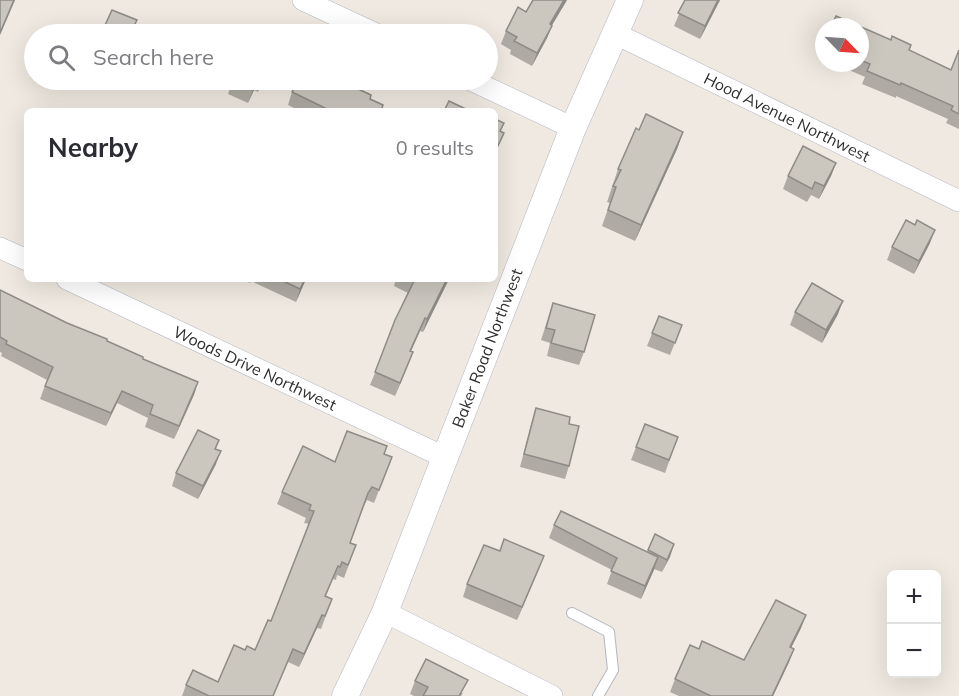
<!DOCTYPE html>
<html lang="en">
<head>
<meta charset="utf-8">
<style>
  :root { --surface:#fff; --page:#f7f7f7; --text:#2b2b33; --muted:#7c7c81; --line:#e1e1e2 }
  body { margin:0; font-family:Mulish,sans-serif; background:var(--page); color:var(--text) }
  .controls { position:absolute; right:18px; bottom:18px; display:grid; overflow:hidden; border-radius:9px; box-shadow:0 6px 24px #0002 }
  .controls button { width:54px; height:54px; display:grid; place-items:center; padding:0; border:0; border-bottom:2px solid var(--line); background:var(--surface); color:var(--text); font:30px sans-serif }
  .compass { position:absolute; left:815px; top:18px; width:54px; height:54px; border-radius:50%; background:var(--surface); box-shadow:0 6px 24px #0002; rotate:115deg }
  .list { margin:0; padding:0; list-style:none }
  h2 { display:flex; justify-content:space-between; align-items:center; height:78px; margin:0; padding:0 24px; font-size:26px }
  h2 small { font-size:20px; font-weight:400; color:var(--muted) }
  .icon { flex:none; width:33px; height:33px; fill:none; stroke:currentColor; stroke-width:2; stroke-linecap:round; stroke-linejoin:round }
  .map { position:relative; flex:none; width:959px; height:696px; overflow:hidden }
  .search { position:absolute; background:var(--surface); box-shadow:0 6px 24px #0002; left:24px; top:24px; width:474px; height:66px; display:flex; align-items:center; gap:15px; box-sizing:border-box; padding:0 21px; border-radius:33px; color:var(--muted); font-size:22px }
  .panel { position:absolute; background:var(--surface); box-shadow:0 6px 24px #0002; left:24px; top:108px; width:474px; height:174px; border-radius:9px }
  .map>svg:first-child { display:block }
</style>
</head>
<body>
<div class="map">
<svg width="959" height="696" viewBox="0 0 959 696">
  <rect width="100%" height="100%" fill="#efe9e1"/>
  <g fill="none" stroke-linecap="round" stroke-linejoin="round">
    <g stroke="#b4b7c1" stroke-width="12">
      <path id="service" d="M572 613 609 632 613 670 598 696"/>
    </g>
    <g stroke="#b4b7c1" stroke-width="22">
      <g id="minor">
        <path d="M303 0 376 34"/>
        <path d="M614 33 959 201"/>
        <path d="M471 80 573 128"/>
        <path d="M0 248 27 260"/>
        <path d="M67 279 444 457"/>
        <path d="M385 612 552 696"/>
      </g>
    </g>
    <g stroke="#b4b7c1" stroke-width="27">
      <path id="tertiary" d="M345 696 385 612 573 128 630 0"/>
    </g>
    <use href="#service" stroke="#fff" stroke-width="10"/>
    <use href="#minor" stroke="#fff" stroke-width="21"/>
    <use href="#tertiary" stroke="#fff" stroke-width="26"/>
  </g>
  <g fill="#afaba4">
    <path d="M533 0H567L552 25 547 38 532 66 510 54 511 50 501 44 506 31 526 12Z"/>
    <path d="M685 0H720L700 39 674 26Z"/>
    <path d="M860 27 951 70 959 50V129L946 123 948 119 896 96V98L862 84 865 77 833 63H860Z"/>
    <path d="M824 44V59L819 57Z"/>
    <path d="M233 80H264L258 92 254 90 248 103 228 94Z"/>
    <path d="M292 92 370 99 383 105 381 111H300L288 105Z"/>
    <path d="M639 130 683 132 677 149 635 241 602 226 610 203 607 202 618 169Z"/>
    <path d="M836 163 831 176 819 199 811 195 807 202 783 189 788 176Z"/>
    <path d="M930 243 914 274 887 260 892 247Z"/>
    <path d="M242 279H306L296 302 251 281 250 283Z"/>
    <path d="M396 279H449L423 332 420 331 411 351 408 365 395 396 370 385 408 293 394 286Z"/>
    <path d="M0 290 143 359 198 382 174 439 145 427 148 418 117 403 106 426 40 399 47 380 1 356 2 353 0 352Z"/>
    <path d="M553 303 584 352 579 365 547 356 550 343 541 340Z"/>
    <path d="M795 312 838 314 822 343 790 325Z"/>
    <path d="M659 316 682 325 670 355 647 346Z"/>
    <path d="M536 408 569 424V466L565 479 520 467 532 421Z"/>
    <path d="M645 424 678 437 665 473 631 460Z"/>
    <path d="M219 440 216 449V464L198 499 172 486 176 473Z"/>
    <path d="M384 454 392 457 374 503 367 500 364 506 350 543 356 545 344 578 337 575 336 580 333 579 326 596 332 599 321 629 317 628 299 667 288 662 273 696H182L186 685 218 682 245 650H255L271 621 309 524 304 523 306 518 277 504 282 492Z"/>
    <path d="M554 525 647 552 655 534 674 544 662 572 654 569 641 599 607 584 612 570 549 538Z"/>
    <path d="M500 551 544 556 517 620 463 597 467 584Z"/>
    <path d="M806 615 801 628 791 648 789 662 773 696H679L670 692 675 679 699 649 744 660Z"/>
    <path d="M415 681 463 693 461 696H414L410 694Z"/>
  </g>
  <g fill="#8e8b86">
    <path d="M14 0H15L0 35V33Z"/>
    <path d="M564 0H567L545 37 550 24Z"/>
    <path d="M718 0H720L700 39 705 26Z"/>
    <path d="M552 26 547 38 532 66 537 53Z"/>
    <path d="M258 80 254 90 248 103 253 90Z"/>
    <path d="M683 132 677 149 635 241 641 225Z"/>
    <path d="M836 163 831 176 819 199 824 186Z"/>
    <path d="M935 230 930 243 914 274 919 261Z"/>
    <path d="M305 279H306L296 302 300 289Z"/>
    <path d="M447 279H449L423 332 427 319Z"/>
    <path d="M843 301 838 314 822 343 826 330Z"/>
    <path d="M425 318 420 331 405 364 410 351Z"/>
    <path d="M413 352 408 365 395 396 400 383Z"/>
    <path d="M198 382 194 395 174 439 179 426Z"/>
    <path d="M122 391 117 403 106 426 111 413Z"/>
    <path d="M221 451 216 464 198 499 203 486Z"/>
    <path d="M674 544 670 557 662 572 667 560Z"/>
    <path d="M544 556 539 569 517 620 522 607Z"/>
    <path d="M658 557 654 570 641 599 645 586Z"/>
    <path d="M322 615 317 628 299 667 304 654Z"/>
    <path d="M806 615 801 628 785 660 790 647Z"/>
    <path d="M794 649 789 662 773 696H772Z"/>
  </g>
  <g fill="#cbc7bf" stroke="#8e8b86" stroke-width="1.5">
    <path d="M0 0H14L0 33Z"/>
    <path d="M533 0H564L550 24 552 26 537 53 514 41 517 37 506 31 518 7 526 12Z"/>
    <path d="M685 0H718L705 26 678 13Z"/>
    <path d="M112 10 137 20 130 34H101Z"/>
    <path d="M836 16 891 40 892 36 911 45 909 50 951 70 959 50V114L951 110 953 106 901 83 900 85 867 71 870 64 860 60V27H831Z"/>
    <path d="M234 80H258L253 90 233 81Z"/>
    <path d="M299 80H339L371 95 370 99 383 105 381 111H331L292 92Z"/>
    <path d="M449 101 470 111H444Z"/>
    <path d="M646 114 683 132 641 225 608 210 616 187 613 186 621 170 618 169 636 128 639 130Z"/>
    <path d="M495 119 504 123 500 131 504 133 495 152Z"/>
    <path d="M803 146 836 163 824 186 815 182 812 189 788 176Z"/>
    <path d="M906 220 915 225 917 220 935 230 919 261 892 247Z"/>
    <path d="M279 279H305L300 289Z"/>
    <path d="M410 279H447L427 319 425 318 410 351 413 352 400 383 375 372 395 320 414 281Z"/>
    <path d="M812 283 843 301 826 330 795 312Z"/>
    <path d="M0 290 67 323 107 339V341L143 357V359L198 382 179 426 150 414 153 405 122 391 111 413 45 386 53 367 6 344 7 341 0 337Z"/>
    <path d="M553 303 595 315 584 352 551 343 555 330 546 328Z"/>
    <path d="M659 316 682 325 675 343 652 333Z"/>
    <path d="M536 408 570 417 569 424 579 426 569 466 524 454Z"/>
    <path d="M645 424 678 437 669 460 636 447Z"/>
    <path d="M198 430 219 440 215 449 221 451 203 486 176 473Z"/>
    <path d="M347 431 387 446 384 454 392 457 379 490 372 487 368 493 350 543 356 545 348 565 342 562 340 567 338 566 325 596 332 599 325 616 322 615 304 654 293 649 273 696H209L186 685 193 670 218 682 234 645 245 650 247 646 255 650 268 620 271 621 314 511 309 510 311 505 282 492 303 446 335 462Z"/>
    <path d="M561 511 658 557 645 586 611 571 617 558 554 525Z"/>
    <path d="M655 534 674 544 667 560 648 550Z"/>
    <path d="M504 539 544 556 522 607 467 584 484 545 500 551Z"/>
    <path d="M776 600 806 615 790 647 794 649 772 696H711L675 679 690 645 699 649 702 641 744 660Z"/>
    <path d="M426 659 468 680 459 696H423L428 687 415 681Z"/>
  </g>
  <g text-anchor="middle" stroke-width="4.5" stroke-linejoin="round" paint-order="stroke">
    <g font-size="16" fill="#2e2e2e" stroke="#fff">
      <text transform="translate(787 117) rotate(26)" y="6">Hood Avenue Northwest</text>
      <text transform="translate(487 348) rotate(-69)" y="6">Baker Road Northwest</text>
      <text transform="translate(255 368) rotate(25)" y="6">Woods Drive Northwest</text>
    </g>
  </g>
</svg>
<div class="controls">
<button>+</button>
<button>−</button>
</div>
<svg class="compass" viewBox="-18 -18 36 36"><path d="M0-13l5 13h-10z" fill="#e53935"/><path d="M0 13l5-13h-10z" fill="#7c7c81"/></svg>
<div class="search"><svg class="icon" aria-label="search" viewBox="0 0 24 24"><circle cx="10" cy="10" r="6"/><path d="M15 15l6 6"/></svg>Search here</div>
<section class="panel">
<h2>Nearby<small>0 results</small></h2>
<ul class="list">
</ul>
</section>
</div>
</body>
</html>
